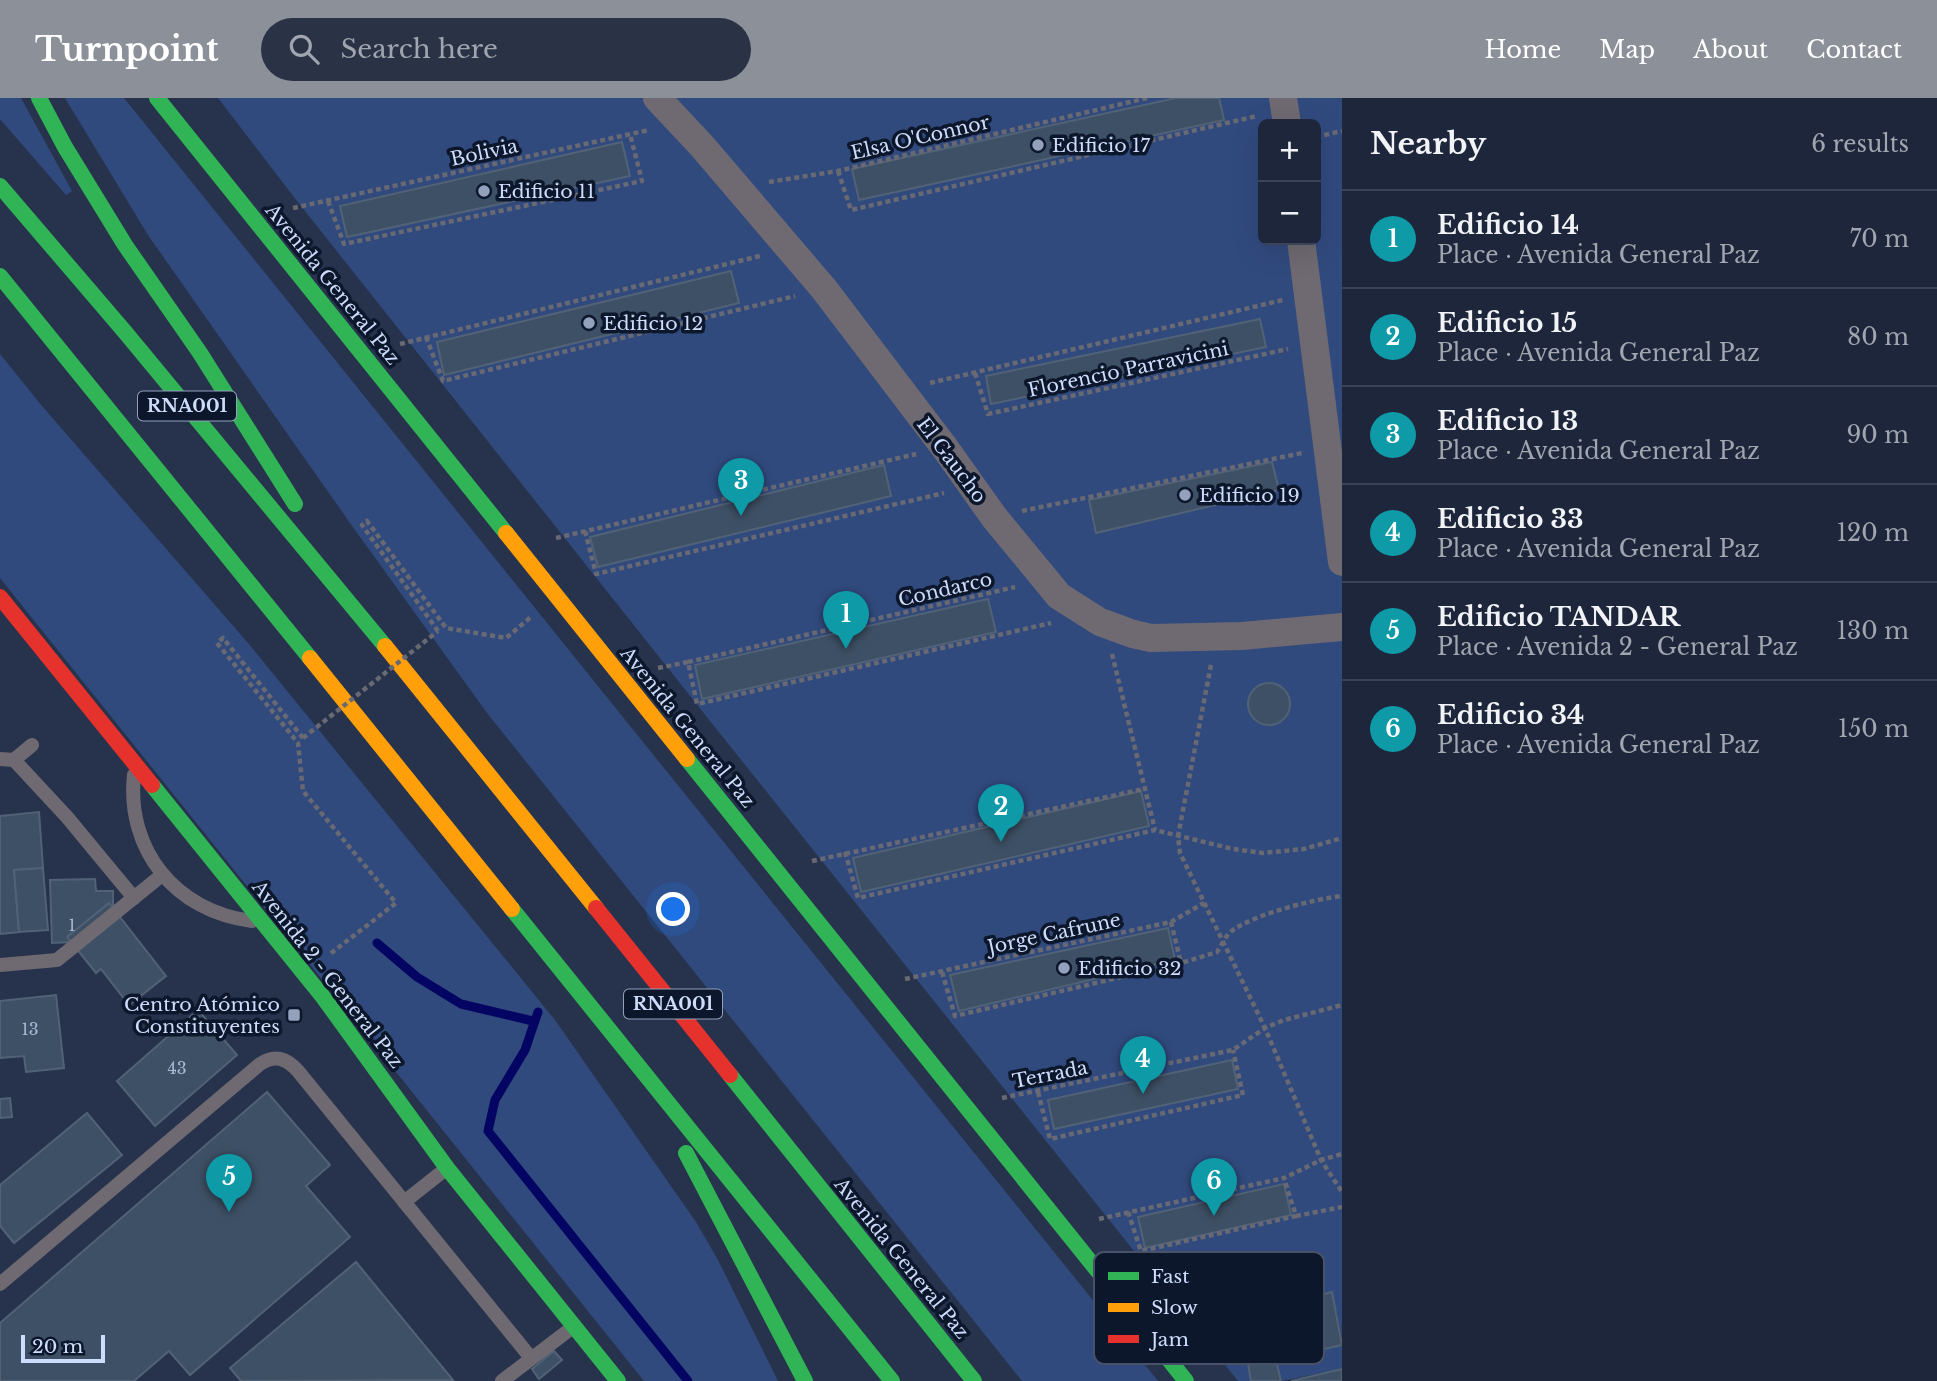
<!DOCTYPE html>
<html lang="en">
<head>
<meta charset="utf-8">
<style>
  :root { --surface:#1d263a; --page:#2a3245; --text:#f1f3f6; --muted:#a0a5af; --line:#3b4354; --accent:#8c9099 }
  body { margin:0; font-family:"Libre Baskerville",serif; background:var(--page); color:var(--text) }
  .controls { position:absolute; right:21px; top:21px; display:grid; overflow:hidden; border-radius:10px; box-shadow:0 7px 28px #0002 }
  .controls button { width:63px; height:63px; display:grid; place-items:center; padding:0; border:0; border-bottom:2px solid var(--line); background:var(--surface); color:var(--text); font:35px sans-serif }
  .scale { position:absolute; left:21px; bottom:18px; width:84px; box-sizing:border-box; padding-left:7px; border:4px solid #cddcfa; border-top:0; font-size:19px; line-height:24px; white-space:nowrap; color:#cddcfa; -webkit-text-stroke:5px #0d172c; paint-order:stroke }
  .you { position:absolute; left:674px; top:812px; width:24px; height:24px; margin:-18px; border:5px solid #fff; border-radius:50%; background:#1a73e8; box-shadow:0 0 0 10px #1a73e833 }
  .badge { display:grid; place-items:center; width:46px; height:46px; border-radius:50%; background:var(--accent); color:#fff; font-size:23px; font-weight:700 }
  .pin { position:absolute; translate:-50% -58px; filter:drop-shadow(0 2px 4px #0008) }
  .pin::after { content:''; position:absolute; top:37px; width:24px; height:21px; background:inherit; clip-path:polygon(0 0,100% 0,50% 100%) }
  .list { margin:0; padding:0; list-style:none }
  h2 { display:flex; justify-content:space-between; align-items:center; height:91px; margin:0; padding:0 28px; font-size:30px }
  h2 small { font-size:23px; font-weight:400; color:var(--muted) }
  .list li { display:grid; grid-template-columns:46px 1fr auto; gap:21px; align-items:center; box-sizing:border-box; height:98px; padding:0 28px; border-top:2px solid var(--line) }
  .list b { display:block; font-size:26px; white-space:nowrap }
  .list p { margin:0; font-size:23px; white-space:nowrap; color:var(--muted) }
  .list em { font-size:23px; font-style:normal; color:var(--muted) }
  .icon { flex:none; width:38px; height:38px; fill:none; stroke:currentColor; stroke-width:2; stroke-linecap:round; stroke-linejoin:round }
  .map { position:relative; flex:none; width:1342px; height:1283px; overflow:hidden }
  header { display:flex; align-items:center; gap:42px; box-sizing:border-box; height:98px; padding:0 35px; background:var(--accent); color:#fff }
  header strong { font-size:33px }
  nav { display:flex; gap:38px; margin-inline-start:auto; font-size:24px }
  .search { width:490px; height:63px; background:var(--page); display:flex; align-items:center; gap:18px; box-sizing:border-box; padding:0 24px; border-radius:38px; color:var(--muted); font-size:26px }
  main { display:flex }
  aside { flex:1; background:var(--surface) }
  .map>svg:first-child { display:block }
</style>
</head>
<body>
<header>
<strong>Turnpoint</strong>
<div class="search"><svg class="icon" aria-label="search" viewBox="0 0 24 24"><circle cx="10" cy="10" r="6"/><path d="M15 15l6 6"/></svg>Search here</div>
<nav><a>Home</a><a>Map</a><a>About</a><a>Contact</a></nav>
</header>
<main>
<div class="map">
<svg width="1342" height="1283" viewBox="0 0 1342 1283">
  <rect width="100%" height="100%" fill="#27334d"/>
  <g fill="#314a7e" fill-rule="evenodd">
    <path d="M0 0H21L72 93 66 97 0 21Z"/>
    <path d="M65 0H124L1158 1283H1022L487 615 350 425 148 137Z"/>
    <path d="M218 0H1176L853 71 859 102 1224 22 1219 0H1342V1240L1332 1194 1240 1217 1226 1229 1221 1244 1228 1255 1239 1262 1247 1260 1251 1283H1238L714 628 297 103ZM1263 26H1316V142H1263ZM622 44 629 78 347 139 341 107ZM731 173 739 206 444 277ZM1261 221 1266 249 991 306 986 278ZM1271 364 1279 392 1096 435 1090 402ZM884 368 891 398 598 469 591 438ZM988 501 996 533 702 600 695 567ZM1141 694 1149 728 860 794 854 760ZM1168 831 959 913 958 912 951 877ZM1231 962 1238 991 1049 1002Z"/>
    <path d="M0 256 42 308 248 545 555 922 696 1124 718 1162 778 1283H644L0 480Z"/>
    <path d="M1342 1247V1271L1281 1283 1276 1262Z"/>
  </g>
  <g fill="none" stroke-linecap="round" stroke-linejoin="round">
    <g stroke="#040562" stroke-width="9">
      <path d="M377 845 417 879 461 906 533 923"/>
      <path d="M538 914 525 952 495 1002 488 1033 688 1283"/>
    </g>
  </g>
  <g fill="#3e5065" stroke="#526276" stroke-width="2">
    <path d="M1176 0H1219L1224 22 859 102 852 71Z"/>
    <path d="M622 44 630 78 347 139 340 108Z"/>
    <path d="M731 173 739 205 444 277 437 244Z"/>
    <path d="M1260 221 1266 249 991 306 986 278Z"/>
    <path d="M1272 364 1279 392 1096 435 1089 402Z"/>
    <path d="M884 367 891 398 598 469 590 439Z"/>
    <path d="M988 501 996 534 702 601 695 567Z"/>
    <circle cx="1269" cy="606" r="21"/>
    <path d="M1141 693 1149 728 861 794 853 760Z"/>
    <path d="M39 714 43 770 14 772 19 834 0 836V718Z"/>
    <path d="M43 770 48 832 19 834 14 772Z"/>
    <path d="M95 781 96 793H113V810L71 844 52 845 50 782Z"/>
    <path d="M109 805 166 878 129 907 101 871 96 875 67 839Z"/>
    <path d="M1168 830 1175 862 959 913 950 877Z"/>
    <path d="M56 897 64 970 26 974 24 958 0 960V903Z"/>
    <path d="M198 912 237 957 155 1028 117 983Z"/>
    <path d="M1232 962 1238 991 1054 1031 1048 1002Z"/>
    <path d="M267 994 330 1067 306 1088 350 1139 190 1277 169 1253 134 1283H0V1225Z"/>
    <path d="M10 1000 12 1019 0 1020V1001Z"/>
    <path d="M87 1015 122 1057 14 1145 0 1128V1087Z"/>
    <path d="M1284 1086 1291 1117 1145 1150 1138 1119Z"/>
    <path d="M356 1164 453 1282 241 1283 230 1270Z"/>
    <path d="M1332 1194 1342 1247 1276 1262 1281 1283H1251L1247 1260 1239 1262 1228 1255 1221 1244 1226 1229 1239 1217Z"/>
    <path d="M554 1253 562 1262 539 1281 532 1271Z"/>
    <path d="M1342 1271V1283H1291Z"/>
  </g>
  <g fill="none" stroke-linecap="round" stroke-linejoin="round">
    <g stroke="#686973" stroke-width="4.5" stroke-dasharray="5 3.5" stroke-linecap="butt">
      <path d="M1316 39 1342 33"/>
      <path d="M838 73 851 112 1257 18"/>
      <path d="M769 84 838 73 1147 0"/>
      <path d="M328 103 344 146 642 83 630 36"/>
      <path d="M293 110 649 32"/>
      <path d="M426 239 443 283 795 198"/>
      <path d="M400 246 760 158"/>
      <path d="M975 275 988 316 1288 251"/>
      <path d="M930 285 1283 202"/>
      <path d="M1022 413 1302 355"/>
      <path d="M585 433 596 476 944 395"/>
      <path d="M556 440 916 356"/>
      <path d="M438 533 362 427 367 423 446 530 506 540 531 519"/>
      <path d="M1112 556 1155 732"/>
      <path d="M688 564 1015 489"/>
      <path d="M1211 567 1178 738 1180 755 1265 930 1321 1062 1342 1094"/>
      <path d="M658 570 688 564 697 606 1051 525"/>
      <path d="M303 640 223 540 217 545 298 645 303 693 396 805 330 856"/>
      <path d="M845 754 858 800 1155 732 1233 751 1263 755 1304 751 1342 740"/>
      <path d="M812 763 1144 691"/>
      <path d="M1171 824 1181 865"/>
      <path d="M942 874 955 918 1181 865 1217 854C1222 847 1226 836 1233 832 1256 816 1314 801 1342 798"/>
      <path d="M905 881 1171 824 1204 805"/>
      <path d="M1038 994 1050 1041 1243 997 1233 952"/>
      <path d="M1002 1000 1233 952 1265 930 1284 922 1342 907"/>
      <path d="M1128 1114 1141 1153 1296 1118 1284 1080"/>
      <path d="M1296 1118 1342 1109"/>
      <path d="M1099 1121 1284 1080 1321 1062 1342 1056"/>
    </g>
    <g stroke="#6f6a72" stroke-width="14">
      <path d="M0 661 14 662 32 647"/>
      <path d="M14 662 67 719 134 800"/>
      <path d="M134 677C126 752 176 814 252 823"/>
      <path d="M0 867 57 862 162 777"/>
      <path d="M404 1104 447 1070"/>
      <path d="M0 1186 260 966C275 956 286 960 298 973L531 1260"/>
      <path d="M502 1283 573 1229"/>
    </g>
    <g stroke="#6f6a72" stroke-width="28">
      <path d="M657 0 702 48 824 191 945 350 994 419 1059 498 1100 524 1133 536 1151 540 1242 538 1342 529"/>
      <path d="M1283 0 1287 26"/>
      <path d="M1301 142 1342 464"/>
    </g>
    <g stroke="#30b455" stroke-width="16">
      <path d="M39 0 65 49 125 147 200 255 295 406"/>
      <path d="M157 0 506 435"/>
      <path d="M0 88 125 234 385 548"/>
      <path d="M0 178 310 560"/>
      <path d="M687 661 1186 1283"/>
      <path d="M152 687 323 899 447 1070 618 1283"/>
      <path d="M512 811 892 1283"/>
      <path d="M730 977 974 1283"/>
      <path d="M686 1055 805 1283"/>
    </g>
    <g stroke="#ff9f0a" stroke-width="16">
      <path d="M506 435 687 661"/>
      <path d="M385 548 596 810"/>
      <path d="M310 560 512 811"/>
    </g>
    <g stroke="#e5322d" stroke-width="16">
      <path d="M0 499 152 687"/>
      <path d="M596 810 730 977"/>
    </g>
    <path stroke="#686973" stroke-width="4.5" stroke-dasharray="5 3.5" stroke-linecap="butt" d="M303 640 438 533"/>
  </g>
  <g fill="#93a1bd" stroke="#0d172c" stroke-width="2.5">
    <circle cx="1038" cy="47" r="7"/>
    <circle cx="484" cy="93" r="7"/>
    <circle cx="589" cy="225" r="7"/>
    <circle cx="1185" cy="397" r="7"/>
    <circle cx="1064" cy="870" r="7"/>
    <rect x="287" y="910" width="14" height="14" rx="3.5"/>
  </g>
  <g text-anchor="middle" stroke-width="7" stroke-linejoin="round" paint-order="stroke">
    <g font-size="16" fill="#a9b9d5">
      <text x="72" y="833">1</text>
      <text x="30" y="937">13</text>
      <text x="177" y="976">43</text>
    </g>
    <g fill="#0d172c" stroke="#93a1bc" stroke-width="2">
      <rect x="138" y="293.5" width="98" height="29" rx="5"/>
      <rect x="624" y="891.5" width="98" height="29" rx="5"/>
    </g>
    <g font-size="18" font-weight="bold" fill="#cddcfa">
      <text x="187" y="314">RNA001</text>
      <text x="673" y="912">RNA001</text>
    </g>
    <g font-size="19" fill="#cddcfa" stroke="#0d172c">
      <text transform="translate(920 39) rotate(-13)" y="7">Elsa O'Connor</text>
      <text transform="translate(484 54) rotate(-12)" y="7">Bolivia</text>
      <text transform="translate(333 186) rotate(51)" y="7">Avenida General Paz</text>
      <text transform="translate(1128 271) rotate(-12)" y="7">Florencio Parravicini</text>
      <text transform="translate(952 362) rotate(53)" y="7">El Gaucho</text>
      <text transform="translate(945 491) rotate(-13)" y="7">Condarco</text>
      <text transform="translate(688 629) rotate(51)" y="7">Avenida General Paz</text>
      <text transform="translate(1054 835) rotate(-12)" y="7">Jorge Cafrune</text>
      <text transform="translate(328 876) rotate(52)" y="7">Avenida 2 - General Paz</text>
      <text transform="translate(1050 976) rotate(-11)" y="7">Terrada</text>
      <text transform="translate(902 1160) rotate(51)" y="7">Avenida General Paz</text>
    </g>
    <g font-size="19" fill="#cddcfa" stroke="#0d172c" text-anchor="start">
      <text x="1052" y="54">Edificio 17</text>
      <text x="498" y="100">Edificio 11</text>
      <text x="603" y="232">Edificio 12</text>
      <text x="1199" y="404">Edificio 19</text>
      <text x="1078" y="877">Edificio 32</text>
      <text x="280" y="913" text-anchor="end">Centro Atómico<tspan x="280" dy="22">Constituyentes</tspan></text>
    </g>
  </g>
  <rect x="1094" y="1154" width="230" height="112" rx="10" fill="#0d172c" stroke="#47526a" stroke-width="2"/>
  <rect x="1108" y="1174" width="31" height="8" fill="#30b455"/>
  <rect x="1108" y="1205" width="31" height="9" fill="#ff9f0a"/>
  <rect x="1108" y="1237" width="31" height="8" fill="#e5322d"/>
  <g font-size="19" fill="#cddcfa">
    <text x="1151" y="1185">Fast</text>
    <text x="1151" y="1216">Slow</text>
    <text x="1151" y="1248">Jam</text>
  </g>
</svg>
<div class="controls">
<button>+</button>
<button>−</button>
</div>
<div class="scale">20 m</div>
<div class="you"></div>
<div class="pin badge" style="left:846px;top:551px;background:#0f9aa8">1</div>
<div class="pin badge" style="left:1001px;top:744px;background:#0f9aa8">2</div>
<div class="pin badge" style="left:741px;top:418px;background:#0f9aa8">3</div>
<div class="pin badge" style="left:1143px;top:996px;background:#0f9aa8">4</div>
<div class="pin badge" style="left:229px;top:1114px;background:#0f9aa8">5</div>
<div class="pin badge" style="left:1214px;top:1118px;background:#0f9aa8">6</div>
</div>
<aside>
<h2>Nearby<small>6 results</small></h2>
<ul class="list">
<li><span class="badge" style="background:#0f9aa8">1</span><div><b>Edificio 14</b><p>Place · Avenida General Paz</p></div><em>70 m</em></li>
<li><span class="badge" style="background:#0f9aa8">2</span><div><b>Edificio 15</b><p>Place · Avenida General Paz</p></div><em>80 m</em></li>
<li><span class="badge" style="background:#0f9aa8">3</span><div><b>Edificio 13</b><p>Place · Avenida General Paz</p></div><em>90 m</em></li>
<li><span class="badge" style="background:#0f9aa8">4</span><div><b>Edificio 33</b><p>Place · Avenida General Paz</p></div><em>120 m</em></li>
<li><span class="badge" style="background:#0f9aa8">5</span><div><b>Edificio TANDAR</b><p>Place · Avenida 2 - General Paz</p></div><em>130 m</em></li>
<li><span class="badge" style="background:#0f9aa8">6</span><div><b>Edificio 34</b><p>Place · Avenida General Paz</p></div><em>150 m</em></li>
</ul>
</aside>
</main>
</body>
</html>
